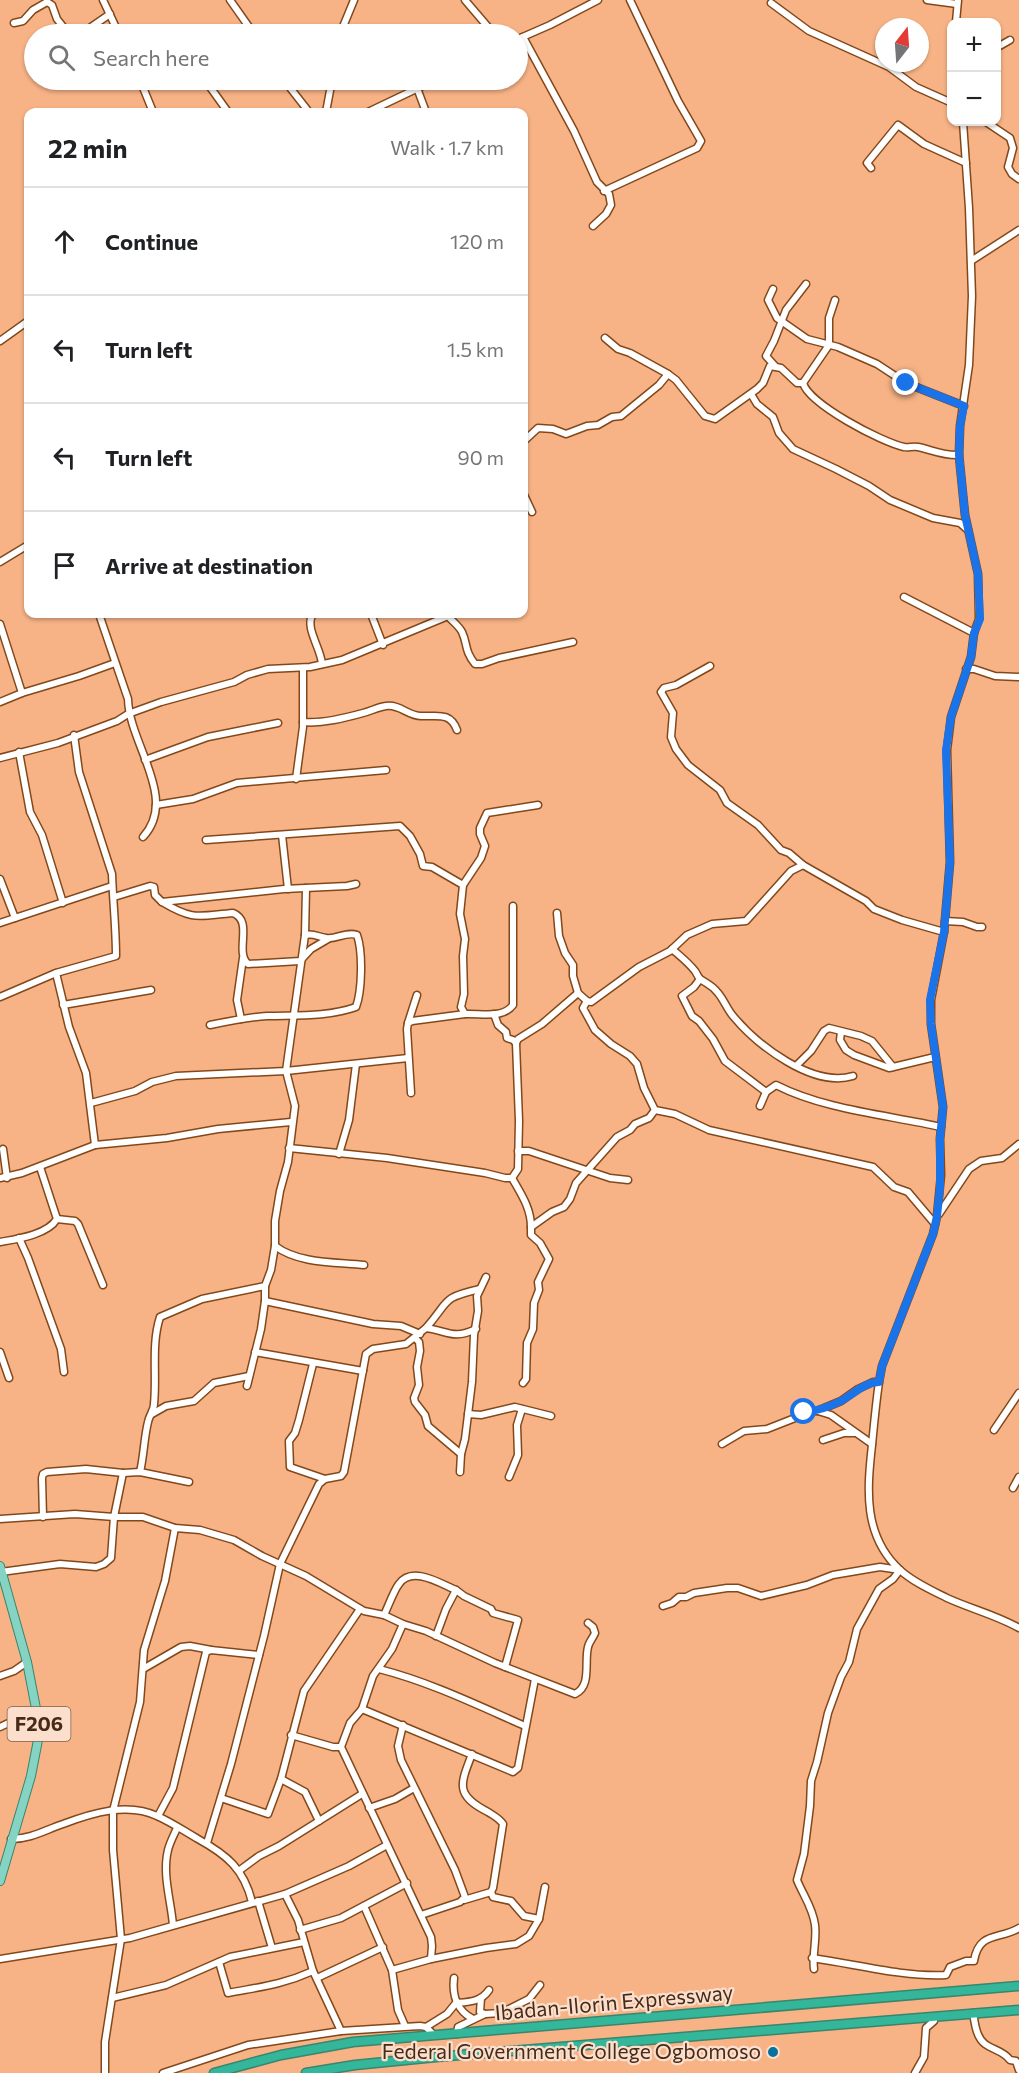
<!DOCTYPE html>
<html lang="en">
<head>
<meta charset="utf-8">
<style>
  :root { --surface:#fff; --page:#f2f2f2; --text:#202124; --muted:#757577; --line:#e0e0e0 }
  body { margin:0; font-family:Commissioner,sans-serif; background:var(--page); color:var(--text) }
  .controls { position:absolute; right:18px; top:18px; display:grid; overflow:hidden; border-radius:12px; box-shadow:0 2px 4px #0004 }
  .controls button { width:54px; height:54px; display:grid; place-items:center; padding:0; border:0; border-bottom:2px solid var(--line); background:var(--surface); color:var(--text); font:30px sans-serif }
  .compass { position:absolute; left:875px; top:18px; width:54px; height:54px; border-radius:50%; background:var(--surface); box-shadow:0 2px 4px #0004; rotate:17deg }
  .stop { position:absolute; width:18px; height:18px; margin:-14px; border:4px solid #1a73e8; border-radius:50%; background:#fff }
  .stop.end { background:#1a73e8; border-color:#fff; box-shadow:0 2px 6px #0008 }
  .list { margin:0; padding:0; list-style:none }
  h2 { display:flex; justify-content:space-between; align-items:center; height:78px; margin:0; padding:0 24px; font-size:26px }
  h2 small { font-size:20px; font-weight:400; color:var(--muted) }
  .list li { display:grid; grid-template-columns:39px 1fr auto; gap:18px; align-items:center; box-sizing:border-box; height:108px; padding:0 24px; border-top:2px solid var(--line) }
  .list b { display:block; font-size:22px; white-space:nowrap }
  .list em { font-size:20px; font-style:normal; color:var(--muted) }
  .icon { flex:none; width:33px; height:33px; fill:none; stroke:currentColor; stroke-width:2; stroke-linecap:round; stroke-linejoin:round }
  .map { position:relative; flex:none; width:1019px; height:2073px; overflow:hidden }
  .search { position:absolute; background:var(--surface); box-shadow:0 2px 4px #0004; left:24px; top:24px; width:504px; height:66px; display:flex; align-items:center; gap:15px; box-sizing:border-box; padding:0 21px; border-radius:33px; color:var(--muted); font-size:22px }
  .panel { position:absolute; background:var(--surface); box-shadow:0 2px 4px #0004; left:24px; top:108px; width:504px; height:510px; border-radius:12px }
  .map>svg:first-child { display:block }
</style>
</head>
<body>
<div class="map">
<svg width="1019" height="2073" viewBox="0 0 1019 2073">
  <rect width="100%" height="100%" fill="#f7b386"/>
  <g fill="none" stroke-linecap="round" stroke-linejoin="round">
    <g stroke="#83481a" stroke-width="9">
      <g id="minor">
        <path d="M103 0 119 34"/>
        <path d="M230 0 254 34"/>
        <path d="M465 0 494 34"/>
        <path d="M927 0 957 4"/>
        <path d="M771 3 809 31 889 67 916 87 952 103"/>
        <path d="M956 22 958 0"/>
        <path d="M14 23 23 21 33 10 47 2 52 5 57 19 69 34"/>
        <path d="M81 34 110 14"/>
        <path d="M340 34 354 0"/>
        <path d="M523 37 574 131 597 182 609 194 611 205 606 214 593 226"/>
        <path d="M518 39 550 25 598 0"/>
        <path d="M996 48 1010 40"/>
        <path d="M140 80 153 112"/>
        <path d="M205 80 228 112"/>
        <path d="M284 80 309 112"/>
        <path d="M417 88 426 112"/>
        <path d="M326 112 332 80"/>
        <path d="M368 112 435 80"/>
        <path d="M963 122 969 208 972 296 969 365 960 426 959 455 965 515 978 574 979 619 974 633 971 657 951 717 947 750 950 862 944 932 931 1000V1024L943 1107 940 1139 941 1175 937 1216 933 1234 882 1366 879 1382C876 1403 874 1424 872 1445 867 1490 863 1536 900 1570 913 1582 931 1590 947 1598 971 1609 996 1615 1019 1628"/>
        <path d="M986 122 1010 138 1013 148 1008 167 1012 174 1019 179"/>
        <path d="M871 168 867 163 898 125 924 144 966 163"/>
        <path d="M604 191 697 148 701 141 678 101 630 0"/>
        <path d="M971 261 1019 230"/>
        <path d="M773 289 768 300 777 318 807 339 838 347 877 364 906 383 964 406"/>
        <path d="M605 338 618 349 630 353 668 374 676 380 705 416 715 419 757 389 763 383 770 366 781 368 797 383H803L829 345V318L835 300"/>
        <path d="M0 341 28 321"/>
        <path d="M775 366 766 356 774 341 786 310 806 284"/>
        <path d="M803 383C809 404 881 442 904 447 908 448 913 446 918 447 932 450 944 456 959 455"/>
        <path d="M751 394 757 404 773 417 779 433 793 449 836 469 869 486 890 500 933 518 960 523 968 530"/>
        <path d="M524 441 538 428 553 429 566 434 587 426 598 425 612 417 621 416 659 385 668 374"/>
        <path d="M524 495 532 512"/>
        <path d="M0 562 28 545"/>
        <path d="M904 597 974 633"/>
        <path d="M99 614 128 699C129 744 179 798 143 837"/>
        <path d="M313 614C304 627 321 648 322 664"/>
        <path d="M371 614 383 645"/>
        <path d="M0 624 22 693 0 702"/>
        <path d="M710 666 676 685 664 688 661 692 673 713 671 737 676 749 688 765 720 790 727 803 758 825 781 850 789 853 803 865 866 901 874 909 902 920 944 932"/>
        <path d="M966 669H974L995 676 1019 677"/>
        <path d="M22 693 79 676 115 663"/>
        <path d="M303 722C322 724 345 718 363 713 371 711 378 707 386 706 400 704 408 716 421 716 436 717 450 711 457 730"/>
        <path d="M19 752 30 812 42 835 63 903"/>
        <path d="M0 758 58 743 117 721 128 714 161 702 234 682 247 675 268 669 310 667 342 660 448 616C453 622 459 626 462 632 468 645 464 650 475 664H482L499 658 573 642"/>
        <path d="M145 760 208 737 278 723"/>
        <path d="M296 779 303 727V668"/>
        <path d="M156 805 193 799 237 783 386 770"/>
        <path d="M282 835 288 889"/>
        <path d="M206 840 400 826 410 836 420 854 423 866 432 867 463 885 460 914 465 939 463 956 464 994 461 1007 465 1014C481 1013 503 1019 513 1005V906"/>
        <path d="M0 879 15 918"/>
        <path d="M463 885 481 858 485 846 480 834V828L487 813 538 805"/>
        <path d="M114 897 150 886 154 887 155 895 162 902 284 889 347 886 356 884"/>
        <path d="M162 902C194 921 198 916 233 913 254 921 234 952 248 964L300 961 311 949 328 939"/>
        <path d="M945 921 963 922 977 927H982"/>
        <path d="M0 923 112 886"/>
        <path d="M672 949C680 956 689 963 695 971 697 974 698 977 700 979 707 984 711 984 718 993 724 1000 727 1009 733 1016 758 1046 813 1088 853 1076"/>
        <path d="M56 973 69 1027 86 1073 95 1145"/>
        <path d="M700 979 694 987 682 996 692 1016 699 1021 713 1039 725 1061 766 1092 760 1106"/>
        <path d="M578 993 587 1001 591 1002 639 967 670 951 687 935 712 924 746 921 791 871 803 865"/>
        <path d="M0 997 56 973 116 956C116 929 113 902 112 874L79 772 74 735"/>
        <path d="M587 1001 583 1008 595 1030 611 1044 630 1056 637 1064 644 1088 655 1110 675 1114 709 1130 873 1167 894 1187 908 1192 935 1224"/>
        <path d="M63 1005 151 990"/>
        <path d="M494 1014 498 1025 506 1032 507 1038 513 1040 516 1043"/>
        <path d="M241 1019 237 1000 243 958"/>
        <path d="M408 1023 417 995"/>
        <path d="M210 1025C229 1021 248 1017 267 1016 296 1015 328 1017 356 1007 362 991 363 952 357 935 346 931 336 940 326 938 318 937 314 933 305 935"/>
        <path d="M841 1032 840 1040 846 1050 854 1055 889 1068 935 1057"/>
        <path d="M796 1066 811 1051 824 1031 829 1028 861 1036 872 1041 893 1067"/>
        <path d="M766 1092 776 1085C825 1110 888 1115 941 1127"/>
        <path d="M411 1093 407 1029 408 1023 412 1021 465 1014"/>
        <path d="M91 1103 135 1091 152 1082 176 1076 286 1071 408 1058"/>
        <path d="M289 1148 387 1158 485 1173 505 1178H512L518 1169 519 1121 516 1043 518 1039 542 1024 578 993 573 976V965L565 953 559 936 557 913"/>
        <path d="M3 1149 7 1178"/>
        <path d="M518 1151H529L610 1178 628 1180"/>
        <path d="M339 1154 349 1120 356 1064"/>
        <path d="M0 1178 22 1173 95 1145 167 1138 218 1129 291 1122"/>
        <path d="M512 1178C521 1194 531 1208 531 1227"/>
        <path d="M939 1214 969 1169 981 1161 1002 1158 1019 1144"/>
        <path d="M57 1219 75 1221 78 1224 103 1285"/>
        <path d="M19 1238 28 1258 61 1349 64 1372"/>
        <path d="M0 1242C17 1239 47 1235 57 1219L40 1167"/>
        <path d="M275 1246C299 1264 336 1262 364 1265"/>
        <path d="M265 1301 373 1324 401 1326 420 1334"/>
        <path d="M426 1328C450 1301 440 1298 480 1289"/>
        <path d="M415 1338 419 1342 420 1351 417 1367 419 1385 414 1398 415 1402 425 1415 428 1426 461 1454"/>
        <path d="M0 1352 9 1378"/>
        <path d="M255 1352 363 1371"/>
        <path d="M313 1364 299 1420 295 1433 289 1441 290 1467 325 1479"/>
        <path d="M523 1383 526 1379 527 1343 533 1329 534 1303 539 1290 538 1282 549 1259 540 1243 531 1235V1227L552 1212 564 1207 570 1199 576 1183 617 1137 630 1130 635 1124 649 1118 655 1110"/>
        <path d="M247 1386 261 1329 265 1301V1286L271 1270 275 1246V1221L280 1191 288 1162 295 1106 286 1071 305 935 306 888"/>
        <path d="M818 1411 831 1415 872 1444"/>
        <path d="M152 1414 166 1406 194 1401 214 1383 249 1376"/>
        <path d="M468 1414 481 1415 515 1407 551 1416"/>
        <path d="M994 1430 1019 1393"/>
        <path d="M823 1440 844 1433H854"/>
        <path d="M722 1444 744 1431 767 1429 795 1418 804 1412 817 1411 841 1401 858 1389 873 1382H879"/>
        <path d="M140 1472C144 1455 144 1438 148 1422 149 1416 154 1410 154 1404 157 1375 151 1345 160 1317L202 1299 265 1286"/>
        <path d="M460 1472 461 1454 465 1439 472 1382 474 1335 478 1311 477 1296 486 1277"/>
        <path d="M509 1477 518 1455 517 1425 522 1409"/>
        <path d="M1013 1488 1019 1477"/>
        <path d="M43 1517 42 1478 43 1474 47 1472 86 1469 123 1473 140 1472 189 1482"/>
        <path d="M0 1519 75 1514 114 1517 123 1473"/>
        <path d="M1 1572 60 1564 96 1567 104 1564 111 1558 114 1517H143L175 1528 200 1530 234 1540 262 1556 306 1576 364 1611 384 1615 403 1624 426 1631 495 1663 575 1694C592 1686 584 1662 588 1647 589 1642 593 1638 595 1633L593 1627 588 1623"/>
        <path d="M456 1590 464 1596 491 1609 493 1613 518 1620 505 1667"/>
        <path d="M663 1606 672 1603 679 1597H686L694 1593 727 1588H738L761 1596 807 1585 833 1575 880 1567 900 1570"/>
        <path d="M384 1615C388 1607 394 1590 399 1584 412 1565 441 1584 456 1590L446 1609 436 1636"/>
        <path d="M403 1624 392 1649 373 1676 362 1709 350 1723 341 1747 431 1937 432 1946 431 1959"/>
        <path d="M143 1669 181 1647 190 1646 211 1650"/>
        <path d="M379 1669C430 1682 477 1705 525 1726"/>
        <path d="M0 1676 14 1671 27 1662"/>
        <path d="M362 1709 513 1772 518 1768 535 1679"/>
        <path d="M403 1725 398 1746 401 1760 455 1870 465 1897 460 1902 421 1915"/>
        <path d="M0 1727 17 1719 39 1724"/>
        <path d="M291 1735 333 1747H341"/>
        <path d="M281 1779 305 1792 319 1821"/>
        <path d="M221 1798 268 1814 281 1779 304 1691 360 1609"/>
        <path d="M369 1808 395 1799 414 1788"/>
        <path d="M158 1816 173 1788 206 1652 211 1650 259 1655"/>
        <path d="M11 1839C31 1839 45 1830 63 1824 92 1813 128 1802 157 1816 171 1822 184 1831 198 1839 227 1855 244 1869 252 1902"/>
        <path d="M207 1843 231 1764 264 1636 280 1564 319 1484 325 1479 341 1476 344 1472 366 1354 373 1349 406 1344 426 1328C448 1331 453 1340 476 1329"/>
        <path d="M240 1870 259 1856 279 1846 362 1794"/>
        <path d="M491 1892 493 1897 511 1901 524 1916 539 1919"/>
        <path d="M285 1894 298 1920 313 1971 341 2031"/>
        <path d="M464 1900 491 1892 493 1888 503 1824C499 1818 494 1816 488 1812 455 1795 460 1785 472 1754"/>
        <path d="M258 1901 272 1948"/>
        <path d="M364 1906 392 1970 398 2010 405 2026"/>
        <path d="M173 1925C171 1901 162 1874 168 1850 170 1842 174 1835 177 1828"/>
        <path d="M300 1930 341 1918 407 1883"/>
        <path d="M812 1958C856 1964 901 1977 946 1975L950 1967 966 1961H974C979 1931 999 1940 1019 1928"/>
        <path d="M0 1959 130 1938 285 1894 349 1866 387 1845"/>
        <path d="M219 1962 228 1993C259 1987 282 1985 313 1971"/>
        <path d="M814 1969C812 1954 817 1940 815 1925 813 1908 803 1895 797 1880L804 1854 810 1806 811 1781 817 1762 828 1713 841 1677 849 1662 857 1629 879 1589 893 1579 900 1570"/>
        <path d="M392 1970 431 1959 486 1948 516 1944 529 1936 539 1919 545 1887"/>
        <path d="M317 1978 383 1947"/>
        <path d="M454 1978C452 1995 457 2011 473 2019"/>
        <path d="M112 1998 166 1985 230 1957 304 1942"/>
        <path d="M481 1998 480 2012 485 2014"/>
        <path d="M973 2013C975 2024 976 2037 985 2044 993 2050 1004 2051 1010 2060L1016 2061 1019 2070"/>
        <path d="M426 2027 447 2014 456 2003C469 2002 481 2002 489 1990"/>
        <path d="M457 2034 458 2027 485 2014 501 2013 529 1999 540 1985"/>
        <path d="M105 2073V2042L121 1939 113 1850V1811L140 1702 144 1650 165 1581 175 1528"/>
        <path d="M163 2073 248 2045 341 2031 420 2026 426 2027 434 2035"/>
        <path d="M915 2073 924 2057 926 2028 934 2021 933 2017"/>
      </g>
    </g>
    <g stroke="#3a856c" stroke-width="10">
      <path id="major" d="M0 1566 27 1662 39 1724 38 1740 31 1776 0 1881"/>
    </g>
    <g stroke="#3a856c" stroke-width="11">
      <g id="highway">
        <path d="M214 2073 281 2055 353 2042 1019 1986"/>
        <path d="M306 2073 355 2065 436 2057 1019 2010"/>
      </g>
    </g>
    <use href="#minor" stroke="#fff" stroke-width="6"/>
    <use href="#major" stroke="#85d3c2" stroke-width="8"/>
    <use href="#highway" stroke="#33b699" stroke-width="8"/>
  </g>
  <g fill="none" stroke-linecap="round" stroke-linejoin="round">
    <path stroke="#1a73e8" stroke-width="8" d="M804 1412C817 1411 829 1407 841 1401 853 1395 864 1382 879 1382L882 1366 933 1234 937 1216 940 1188V1139L943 1107 931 1024 930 1000 944 932 950 862 946 750 951 717 971 657 974 633 980 619 978 574 965 515 959 455 960 426 964 406 906 383"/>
  </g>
  <circle fill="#05719d" stroke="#fbdfcc" stroke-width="2" cx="773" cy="2052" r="6"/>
  <g text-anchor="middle" stroke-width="4.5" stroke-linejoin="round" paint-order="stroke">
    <rect fill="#fbdfcc" stroke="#7c614f" stroke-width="1.5" x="7.5" y="1707" width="63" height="34" rx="4.5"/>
    <g font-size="20" font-weight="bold" fill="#462b19">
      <text x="39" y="1731">F206</text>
    </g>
    <g font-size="21" fill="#462b19" stroke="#fbdfcc">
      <text transform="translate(614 2003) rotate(-5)" y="7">Ibadan-Ilorin Expressway</text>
    </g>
    <g font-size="21" fill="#462b19" stroke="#fbdfcc" text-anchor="end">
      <text x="761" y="2059">Federal Government College Ogbomoso</text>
    </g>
  </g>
</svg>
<div class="controls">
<button>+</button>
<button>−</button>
</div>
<svg class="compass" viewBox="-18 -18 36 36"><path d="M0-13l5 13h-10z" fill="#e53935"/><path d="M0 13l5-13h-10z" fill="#757577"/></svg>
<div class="stop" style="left:804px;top:1412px"></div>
<div class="stop end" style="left:906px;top:383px"></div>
<div class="search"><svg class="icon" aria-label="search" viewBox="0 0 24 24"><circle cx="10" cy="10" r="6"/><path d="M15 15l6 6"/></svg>Search here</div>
<section class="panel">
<h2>22 min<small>Walk · 1.7 km</small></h2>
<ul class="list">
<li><svg class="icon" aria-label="ahead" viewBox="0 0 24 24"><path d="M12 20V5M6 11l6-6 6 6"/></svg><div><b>Continue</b></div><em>120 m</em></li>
<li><svg class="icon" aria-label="left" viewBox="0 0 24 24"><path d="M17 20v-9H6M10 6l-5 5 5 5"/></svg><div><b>Turn left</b></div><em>1.5 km</em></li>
<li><svg class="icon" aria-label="left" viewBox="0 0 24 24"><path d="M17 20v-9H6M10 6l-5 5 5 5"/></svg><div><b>Turn left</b></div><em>90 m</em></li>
<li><svg class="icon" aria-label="arrive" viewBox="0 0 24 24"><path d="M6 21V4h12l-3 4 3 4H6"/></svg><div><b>Arrive at destination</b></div></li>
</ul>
</section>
</div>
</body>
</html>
